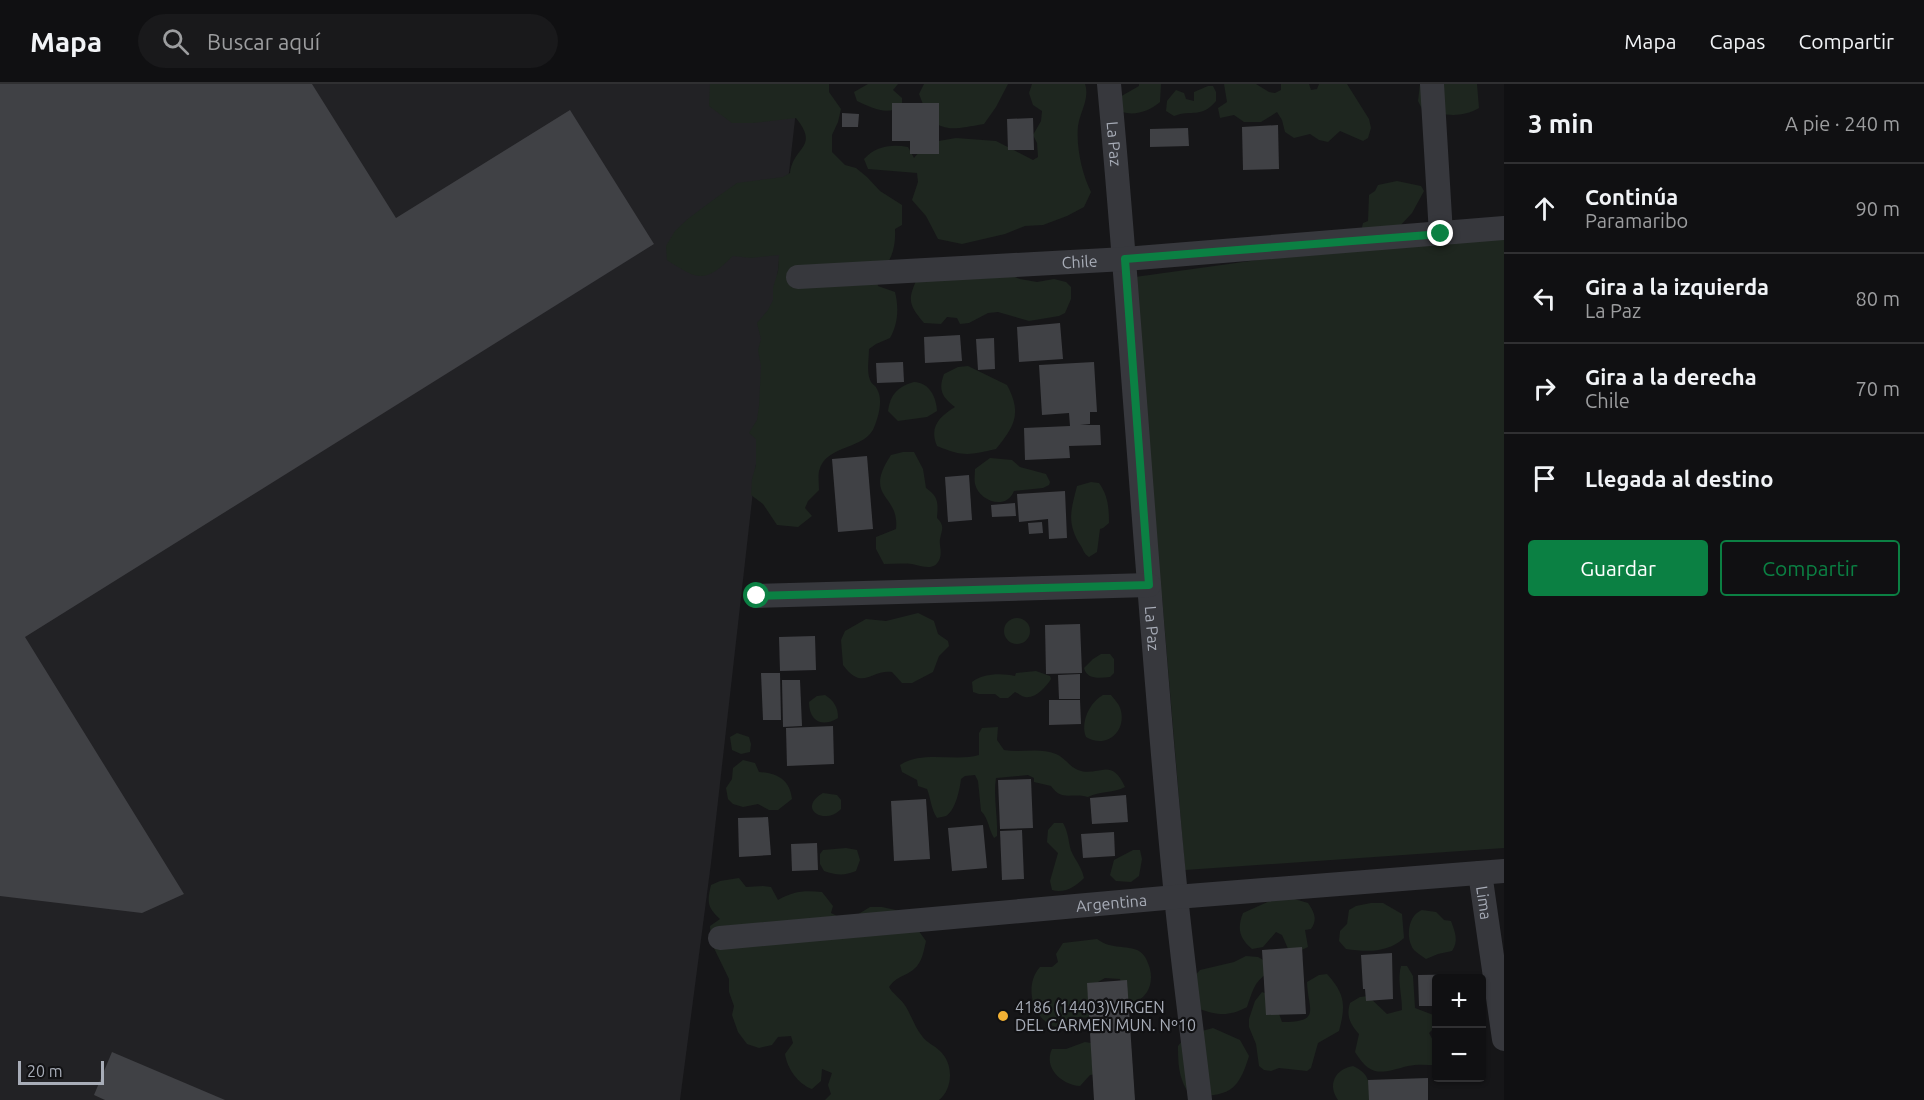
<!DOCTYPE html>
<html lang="es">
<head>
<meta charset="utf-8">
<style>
  :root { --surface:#101012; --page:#19191b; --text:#f1f3f6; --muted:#9c9d9f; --line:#303032; --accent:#0b8043 }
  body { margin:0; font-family:Ubuntu,sans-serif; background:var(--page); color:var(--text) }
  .controls { position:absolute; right:18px; bottom:18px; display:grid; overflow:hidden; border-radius:6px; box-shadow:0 2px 4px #0004 }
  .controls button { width:54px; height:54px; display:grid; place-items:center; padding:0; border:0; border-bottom:2px solid var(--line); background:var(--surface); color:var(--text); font:30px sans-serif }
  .scale { position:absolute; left:18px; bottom:15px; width:86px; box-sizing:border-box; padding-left:6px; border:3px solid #a8adb8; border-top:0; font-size:16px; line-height:21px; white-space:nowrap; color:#a8adb8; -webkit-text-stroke:4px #111113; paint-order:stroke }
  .stop { position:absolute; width:18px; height:18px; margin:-14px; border:4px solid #0b8043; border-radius:50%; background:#fff }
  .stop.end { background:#0b8043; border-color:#fff; box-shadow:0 2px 6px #0008 }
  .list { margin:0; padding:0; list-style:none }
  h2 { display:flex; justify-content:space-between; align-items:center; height:78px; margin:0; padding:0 24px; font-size:26px }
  h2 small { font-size:20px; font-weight:400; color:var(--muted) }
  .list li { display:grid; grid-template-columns:39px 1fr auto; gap:18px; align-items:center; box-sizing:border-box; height:90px; padding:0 24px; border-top:2px solid var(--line) }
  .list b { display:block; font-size:22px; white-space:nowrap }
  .list p { margin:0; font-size:20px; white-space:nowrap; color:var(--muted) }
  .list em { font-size:20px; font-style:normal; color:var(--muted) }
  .actions { display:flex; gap:12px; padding:18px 24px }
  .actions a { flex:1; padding:14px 0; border:2px solid var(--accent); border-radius:6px; text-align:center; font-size:21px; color:var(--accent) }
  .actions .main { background:var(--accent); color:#fff }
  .icon { flex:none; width:33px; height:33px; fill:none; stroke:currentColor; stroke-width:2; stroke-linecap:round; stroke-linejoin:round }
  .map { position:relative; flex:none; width:1504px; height:1016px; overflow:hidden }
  header { display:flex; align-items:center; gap:36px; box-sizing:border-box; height:84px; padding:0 30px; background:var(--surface); border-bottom:2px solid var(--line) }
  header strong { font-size:28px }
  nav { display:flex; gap:33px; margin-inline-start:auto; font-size:21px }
  .search { width:420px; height:54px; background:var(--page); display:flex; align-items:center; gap:15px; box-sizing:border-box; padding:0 21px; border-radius:33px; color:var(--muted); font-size:22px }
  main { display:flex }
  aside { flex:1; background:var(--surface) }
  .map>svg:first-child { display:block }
</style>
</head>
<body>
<header>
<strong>Mapa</strong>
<div class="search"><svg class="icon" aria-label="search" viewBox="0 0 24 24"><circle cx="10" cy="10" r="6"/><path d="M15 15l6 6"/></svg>Buscar aquí</div>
<nav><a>Mapa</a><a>Capas</a><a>Compartir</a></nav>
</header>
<main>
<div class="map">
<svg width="1504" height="1016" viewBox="0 0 1504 1016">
  <rect width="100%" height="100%" fill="#161618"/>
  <path fill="#222225" d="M0 0H799L711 779 680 1016H0Z"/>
  <g fill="#1e261f">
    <path d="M710 0H829V8L841 25 838 38 832 51V68L845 81 856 84 867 93 880 107 902 121V141L895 145C896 165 891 179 876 192L878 202 895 208C899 224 898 240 890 254L876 260 869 265C869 275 866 289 871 298 873 301 876 302 877 305 883 315 879 331 875 341 867 367 826 359 819 387 818 393 819 400 819 406L808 417 805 424 812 432 798 443 777 441 763 420 751 411 752 395 756 381V355L749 349 757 336 759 322 761 282 758 266 761 255 757 239 768 226 773 216V204L778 187 779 171 751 174 733 172C705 199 699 197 667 176L666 162 675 147 689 134 713 116 737 99 783 93 790 89C793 62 820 64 796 34L753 39H732L709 22Z"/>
    <path d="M868 0H898L893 6 902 14V22C887 32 872 24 857 17L854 8Z"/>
    <path d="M924 0H1008L996 23 984 40C945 47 934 50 919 10Z"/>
    <path d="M1032 0H1085C1090 14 1080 28 1078 42 1076 63 1082 90 1091 108L1084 123 1067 132 1043 141 1025 142 1005 150 962 160 938 155 926 132 912 116 918 98 917 89 868 85 864 75C876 62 891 60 908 63L914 74 927 59 956 54 996 57 1033 76 1038 73 1037 59 1033 51 1041 37 1042 27 1033 21 1029 9Z"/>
    <path d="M1139 0H1161L1160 18C1150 27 1133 33 1120 27L1118 14 1139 2Z"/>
    <path d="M1224 0H1256L1269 8 1275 9 1281 6V0H1309L1311 6 1317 5 1319 0H1347L1369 35 1371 44 1368 54 1363 57 1340 47 1328 58 1319 56 1310 50 1294 54 1285 48 1282 36 1277 28 1261 38H1244L1234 31 1220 34 1218 24 1227 18Z"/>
    <path d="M1420 0H1477L1479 24C1460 35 1442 31 1422 25L1418 17Z"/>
    <path d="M1208 2H1213L1216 8V17C1201 35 1192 25 1174 32L1166 27 1167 17 1176 6 1184 9 1186 15 1194 17V8Z"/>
    <path d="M1397 97 1421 102 1424 107 1412 129 1397 145 1363 148 1362 143 1363 139 1368 137 1369 111 1375 107 1378 101Z"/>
    <path d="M1504 142V764L1185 786 1162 513 1156 503 1135 193Z"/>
    <path d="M1006 190 1020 195 1037 198 1054 195 1066 198 1071 203V215L1065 229 1059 232 1029 237 998 228 988 229 969 239 960 240 957 234 947 233 941 240 924 239C909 221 907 216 917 195Z"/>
    <path d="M968 282 1007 301C1022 329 1015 342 996 365 970 371 963 373 937 362 929 343 939 333 955 323 942 313 938 306 944 290L958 283Z"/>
    <path d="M914 298C930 299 936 313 937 327L927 333 898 337 888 327C890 311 898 302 914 298Z"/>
    <path d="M903 368H914L923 385 926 404C939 413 938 419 937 434 945 442 942 445 940 455 939 461 942 467 940 474 935 488 923 482 912 480 903 479 893 480 884 480L876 465V453L896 445C900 409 862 415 891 371Z"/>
    <path d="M990 374 1012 376 1020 383 1046 390 1050 398 1049 401 1043 404 1014 407C1006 427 979 417 975 400 974 395 975 390 975 385Z"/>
    <path d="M1091 398 1099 399C1108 411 1109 424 1109 439L1103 444 1100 445 1097 468 1089 473C1084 470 1084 467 1081 462 1066 439 1071 426 1077 402Z"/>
    <path d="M918 529 934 537 938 550 948 557 949 562 939 572 933 588 912 599H902L892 588C871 585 863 608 843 581L841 556 845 547 866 535 886 537Z"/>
    <circle cx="1017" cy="547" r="13"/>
    <path d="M1101 570H1110L1114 575V589L1110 593C1100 594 1087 596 1084 584L1093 575Z"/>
    <path d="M1036 587 1050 592 1051 595C1046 603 1035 615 1025 613 1021 612 1018 609 1015 608L1008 614H1000L995 610H979L973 608 972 598C983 589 1002 589 1015 592L1016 589Z"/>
    <path d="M825 611C834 617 838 623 838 634 822 644 809 637 809 618L817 612Z"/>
    <path d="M1103 611H1111C1115 616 1120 621 1121 627 1126 649 1105 665 1086 653 1080 638 1090 618 1103 611Z"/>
    <path d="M998 643 997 656 1004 666C1022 669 1039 663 1056 670 1064 673 1070 683 1078 686 1098 694 1111 671 1125 703 1114 709 1100 707 1088 713 1071 708 1062 718 1051 702L1034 698V694L1028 691 996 694C993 713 998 732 997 752L994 754C988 744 989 735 981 727L978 697 975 691 965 692 961 695C960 704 956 726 946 732 944 733 939 733 937 734 931 725 931 715 927 705L918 702 917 696 902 688 900 681C922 666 955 678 979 671V649L982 644Z"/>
    <path d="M737 649 749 653 751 660 750 668 741 670 732 666 730 653Z"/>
    <path d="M743 676 755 679 759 688C778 689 790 696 792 715L778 726H769L758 720 743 723 733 720 728 715 726 704 732 695 733 684Z"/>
    <path d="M823 709 837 711 841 716V725C825 742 796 725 823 709Z"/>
    <path d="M1054 739H1063C1068 748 1068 754 1070 763 1072 773 1081 780 1084 794 1076 802 1065 810 1052 806L1050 797 1058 769 1047 758 1048 746Z"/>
    <path d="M846 764 857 766 860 776 856 787C844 792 836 791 824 787L820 780V770L823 766Z"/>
    <path d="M1133 766H1140L1142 775 1139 792 1131 798 1116 797 1110 791 1114 776Z"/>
    <path d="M739 794 746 803 763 802 771 803 778 816C793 807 805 806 822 808L833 822 831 829 847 837 870 823H882L900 827 916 843 926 857C924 866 922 879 914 885 905 893 898 891 889 903 893 910 899 913 904 920 911 930 914 942 922 952 927 959 934 961 940 967 954 980 953 1005 939 1016H825L831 1010 828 1001 832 989 822 985 821 997 812 1005C798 1000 787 984 785 970L793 959 791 952 778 953 772 961 759 964 747 960 738 948 732 931 734 922 729 908V895L711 858 710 842 720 835C707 823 707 818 711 801L720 797Z"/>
    <path d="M1291 814 1308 819C1314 828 1318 835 1311 845L1305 846 1308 863 1297 868 1289 867 1282 851 1276 848 1263 863 1252 865C1239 854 1237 844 1243 829L1272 816Z"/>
    <path d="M1371 819H1383L1402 830 1404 854C1387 869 1368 868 1346 865L1339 857 1340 847 1347 840 1349 826 1356 822Z"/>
    <path d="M1422 826 1436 828 1444 836 1451 837C1455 848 1459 857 1452 867L1438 870 1426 875C1422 872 1417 869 1414 866 1405 854 1408 831 1422 826Z"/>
    <path d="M1097 855C1100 857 1105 860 1109 861 1130 866 1143 859 1150 885 1152 893 1151 902 1147 908 1142 915 1136 920 1127 919L1120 895 1105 894 1098 898 1094 934 1073 933 1062 944C1034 942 1022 903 1040 883H1052L1058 878 1056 870 1063 859Z"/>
    <path d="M1246 872 1258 873 1268 879 1267 890C1254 897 1252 909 1247 923 1228 933 1218 931 1199 925L1193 894 1200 886 1234 878Z"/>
    <path d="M1401 882H1407L1413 892 1415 924 1436 932 1435 943 1429 949 1436 962V981C1427 981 1417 980 1408 982 1381 989 1371 994 1355 968L1359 950C1350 940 1346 932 1350 919L1360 913 1368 912 1387 930 1402 926C1402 910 1397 897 1401 882Z"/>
    <path d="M1327 890C1345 910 1346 921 1339 947L1318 959 1311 984 1307 987 1279 984 1271 987 1264 986 1259 982 1256 960 1249 943V935L1255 917 1262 908C1276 913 1277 925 1282 938 1322 938 1308 926 1307 898L1319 891Z"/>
    <path d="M1213 944 1240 956 1249 972C1238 1009 1227 1012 1191 1012 1179 997 1178 982 1178 962L1187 951Z"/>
    <path d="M1085 958 1097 960V990L1090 991 1080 1002C1062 1001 1043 984 1052 965H1066Z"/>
    <path d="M1353 982C1370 990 1370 999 1369 1016H1338C1327 1001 1335 985 1353 982Z"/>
  </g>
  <g fill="#404145">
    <path d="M0 0H312L396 134 570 26 654 160 25 553 184 810 142 829 0 812Z"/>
    <path d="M892 19H939V70H910V57H892Z"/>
    <path d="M842 29 859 30 858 43H842Z"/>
    <path d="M1033 34 1034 66H1008L1007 35Z"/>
    <path d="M1278 41 1279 85 1243 86 1242 43Z"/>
    <path d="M1188 44 1189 62 1150 63V45Z"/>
    <path d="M1060 239 1063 275 1019 278 1017 243Z"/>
    <path d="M960 251 962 277 925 279 924 253Z"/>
    <path d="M994 254 995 285 978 286 976 255Z"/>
    <path d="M903 278 904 298 877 299 876 279Z"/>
    <path d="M1094 278 1097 328H1090V340L1080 341H1100L1101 361 1069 362 1070 374 1025 376 1024 344 1070 342 1069 329 1042 331 1039 281Z"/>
    <path d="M867 372 873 445 838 448 832 375Z"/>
    <path d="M969 391 972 436 948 438 945 393Z"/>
    <path d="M1065 407 1067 454 1049 455 1048 435 1019 438 1017 410Z"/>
    <path d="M1015 419 1016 432 992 433 991 421Z"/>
    <path d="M1042 438 1043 449 1029 450 1028 439Z"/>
    <path d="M1080 540 1082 589 1046 590 1045 541Z"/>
    <path d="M815 552 816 586 780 587 779 553Z"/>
    <path d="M761 589H780L781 636H763Z"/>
    <path d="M1080 590V615H1059L1058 591Z"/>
    <path d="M782 596H800L802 642 783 643Z"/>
    <path d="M1049 616H1080L1081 640 1049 641Z"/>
    <path d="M833 642 834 680 787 682 786 644Z"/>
    <path d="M1031 695 1033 744 1000 745 998 696Z"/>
    <path d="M1126 711 1128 738 1092 740 1090 714Z"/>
    <path d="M926 715 930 775 894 777 891 717Z"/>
    <path d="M768 733 771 771 739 773 738 734Z"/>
    <path d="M983 741 987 784 952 787 948 744Z"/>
    <path d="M1022 746 1024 795 1002 796 1000 747Z"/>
    <path d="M1114 748 1115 772 1083 774 1081 750Z"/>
    <path d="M817 759 818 786 792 787 791 760Z"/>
    <path d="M1302 863 1306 930 1266 931 1262 866Z"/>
    <path d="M1392 869 1393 915 1366 917 1365 905H1363L1361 871Z"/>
    <path d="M1478 890V894H1436V922H1419L1418 891Z"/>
    <path d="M1127 896 1135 1016H1094L1087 899Z"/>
    <path d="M112 968 225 1016H105L94 1011Z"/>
    <path d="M1428 994V1016H1369L1368 996Z"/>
  </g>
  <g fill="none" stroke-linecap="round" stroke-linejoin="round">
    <g stroke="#37383d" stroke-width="24">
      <path id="s1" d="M1109 0C1134 271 1149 542 1176 812 1183 880 1192 948 1200 1016"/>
      <path d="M1432 0 1441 150"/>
      <path id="s2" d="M798 193 1125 175 1504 144"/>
      <path d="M757 512 1149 501"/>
      <path id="s3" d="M1480 789 1504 955"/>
      <path id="s4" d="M720 854 1176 813 1504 787"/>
    </g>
  </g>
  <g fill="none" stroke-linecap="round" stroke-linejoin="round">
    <path stroke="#0b8043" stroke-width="8" d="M757 512 1149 501 1125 175 1441 150"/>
  </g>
  <circle fill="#f2b134" stroke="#111113" stroke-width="2" cx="1003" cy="932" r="6"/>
  <g text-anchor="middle" stroke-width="4.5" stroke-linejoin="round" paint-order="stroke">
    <g font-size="16" fill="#a8adb8" stroke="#111113">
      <text dy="6" stroke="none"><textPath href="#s1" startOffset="60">La Paz</textPath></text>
      <text dy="6" stroke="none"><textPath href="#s2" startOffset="282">Chile</textPath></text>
      <text dy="6" stroke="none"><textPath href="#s1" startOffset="546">La Paz</textPath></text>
      <text dy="6" stroke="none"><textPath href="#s4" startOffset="393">Argentina</textPath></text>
      <text dy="6" stroke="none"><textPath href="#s3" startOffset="30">Lima</textPath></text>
    </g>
    <g font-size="16" fill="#a8adb8" stroke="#111113" text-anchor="start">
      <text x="1015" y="929">4186 (14403)VIRGEN<tspan x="1015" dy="18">DEL CARMEN MUN. Nº10</tspan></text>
    </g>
  </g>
</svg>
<div class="controls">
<button>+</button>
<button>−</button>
</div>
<div class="scale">20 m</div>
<div class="stop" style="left:757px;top:512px"></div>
<div class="stop end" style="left:1441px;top:150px"></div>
</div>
<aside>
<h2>3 min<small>A pie · 240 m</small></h2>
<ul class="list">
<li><svg class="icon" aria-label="ahead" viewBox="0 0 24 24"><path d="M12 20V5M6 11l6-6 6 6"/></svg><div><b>Continúa</b><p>Paramaribo</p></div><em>90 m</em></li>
<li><svg class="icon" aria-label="left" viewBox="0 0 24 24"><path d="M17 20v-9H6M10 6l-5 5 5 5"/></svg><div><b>Gira a la izquierda</b><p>La Paz</p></div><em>80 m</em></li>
<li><svg class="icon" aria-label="right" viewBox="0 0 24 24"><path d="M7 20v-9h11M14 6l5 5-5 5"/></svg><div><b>Gira a la derecha</b><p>Chile</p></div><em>70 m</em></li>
<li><svg class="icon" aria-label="arrive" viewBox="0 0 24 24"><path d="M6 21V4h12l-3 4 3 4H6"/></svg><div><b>Llegada al destino</b></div></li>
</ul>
<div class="actions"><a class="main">Guardar</a><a>Compartir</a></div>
</aside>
</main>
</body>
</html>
